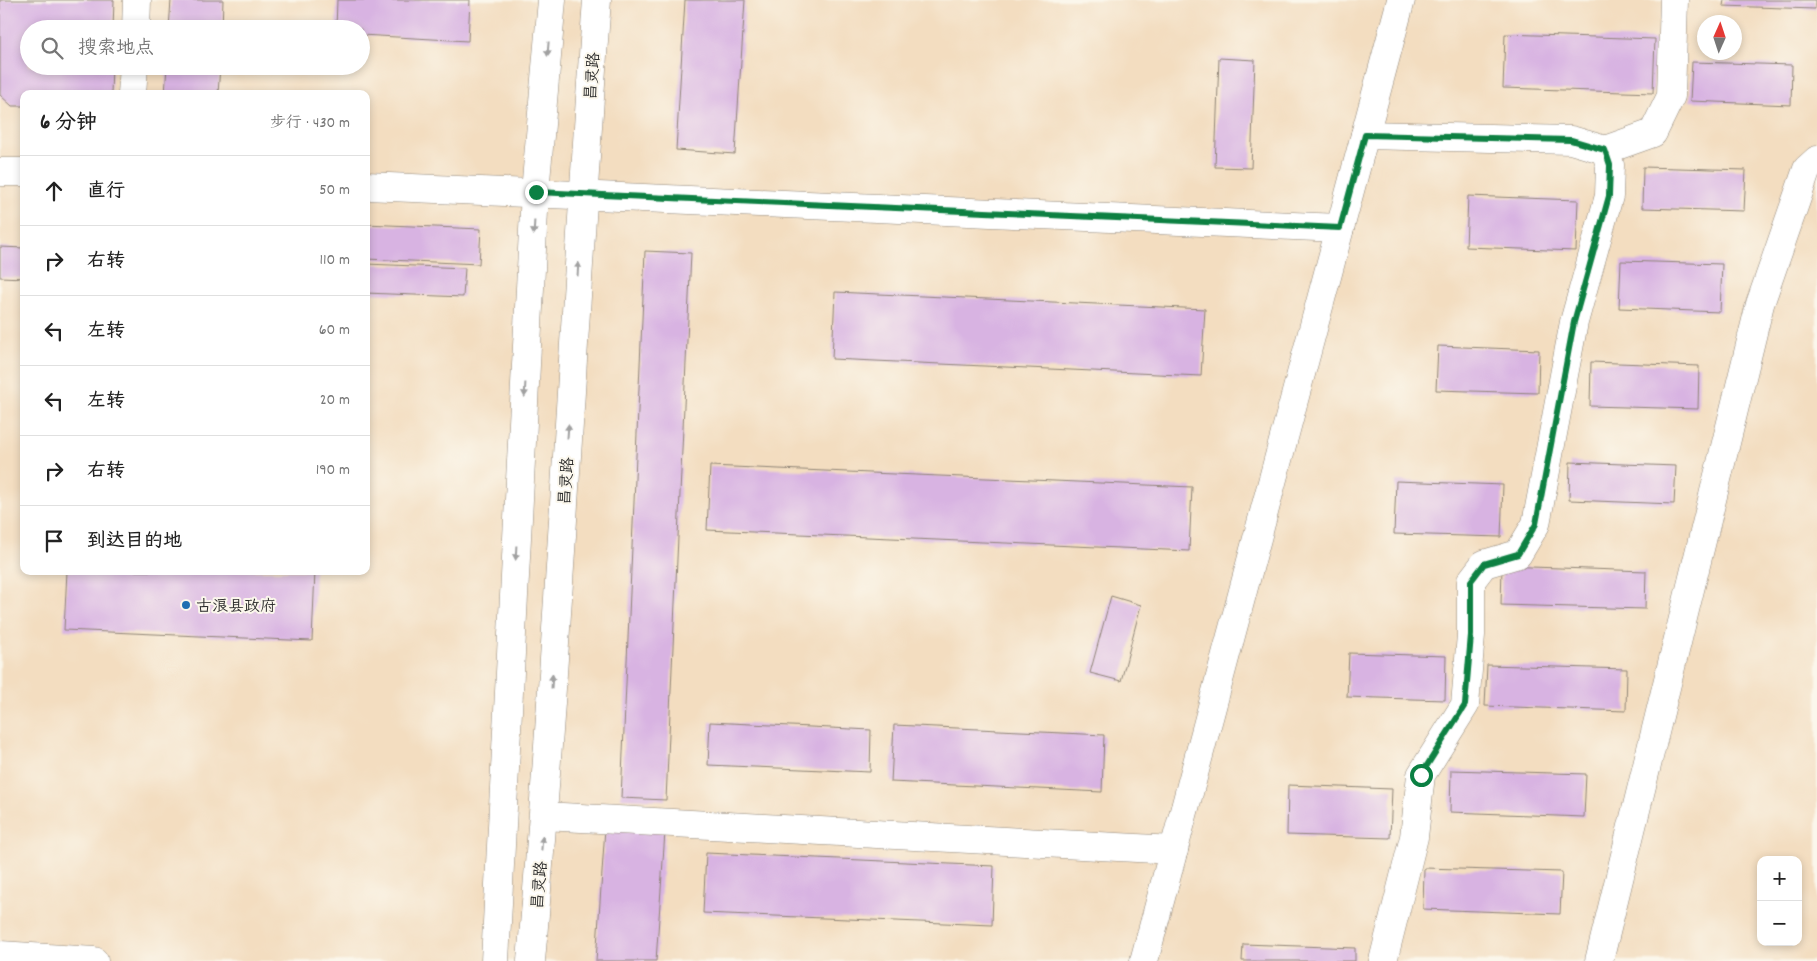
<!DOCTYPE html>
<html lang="zh">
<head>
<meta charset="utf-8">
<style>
  :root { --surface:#fff; --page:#f2f2f2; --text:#222; --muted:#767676; --line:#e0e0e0 }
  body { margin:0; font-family:Dekko,"LXGW WenKai TC",sans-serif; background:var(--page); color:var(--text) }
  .controls { position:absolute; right:15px; bottom:15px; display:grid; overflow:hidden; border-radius:10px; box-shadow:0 2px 8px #0003 }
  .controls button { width:45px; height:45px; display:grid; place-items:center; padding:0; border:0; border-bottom:1px solid var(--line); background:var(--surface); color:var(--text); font:25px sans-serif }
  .compass { position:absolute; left:1697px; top:15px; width:45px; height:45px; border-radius:50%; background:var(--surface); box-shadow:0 2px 8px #0003; rotate:3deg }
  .stop { position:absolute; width:15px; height:15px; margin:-11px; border:4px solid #0b8043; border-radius:50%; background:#fff }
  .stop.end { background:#0b8043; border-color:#fff; box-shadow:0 1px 5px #0008 }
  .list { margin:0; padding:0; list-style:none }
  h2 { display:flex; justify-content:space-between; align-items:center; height:65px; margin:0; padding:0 20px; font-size:21px }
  h2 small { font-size:16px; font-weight:400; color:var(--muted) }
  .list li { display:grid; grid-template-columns:32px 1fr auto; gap:15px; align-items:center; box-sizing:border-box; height:70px; padding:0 20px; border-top:1px solid var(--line) }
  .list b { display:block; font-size:19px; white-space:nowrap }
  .list em { font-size:16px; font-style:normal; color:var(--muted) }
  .icon { flex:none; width:28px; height:28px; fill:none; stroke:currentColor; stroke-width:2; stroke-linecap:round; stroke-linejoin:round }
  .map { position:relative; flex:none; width:1817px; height:961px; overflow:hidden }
  .search { position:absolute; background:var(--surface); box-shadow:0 2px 8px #0003; left:20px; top:20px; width:350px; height:55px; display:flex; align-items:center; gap:12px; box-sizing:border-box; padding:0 18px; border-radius:28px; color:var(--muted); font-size:19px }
  .panel { position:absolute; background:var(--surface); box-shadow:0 2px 8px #0003; left:20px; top:90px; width:350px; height:485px; border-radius:10px }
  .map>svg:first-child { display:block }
</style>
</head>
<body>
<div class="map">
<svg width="1817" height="961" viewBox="0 0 1817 961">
  <rect width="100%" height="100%" fill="#fbf7ec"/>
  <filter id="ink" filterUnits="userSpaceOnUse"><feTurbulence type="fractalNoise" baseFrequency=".02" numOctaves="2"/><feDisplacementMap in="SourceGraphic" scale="10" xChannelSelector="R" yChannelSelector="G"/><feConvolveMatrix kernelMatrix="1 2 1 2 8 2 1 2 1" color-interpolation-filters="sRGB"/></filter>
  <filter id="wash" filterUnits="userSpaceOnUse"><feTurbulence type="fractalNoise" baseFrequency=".0096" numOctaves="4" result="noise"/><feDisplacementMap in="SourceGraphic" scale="20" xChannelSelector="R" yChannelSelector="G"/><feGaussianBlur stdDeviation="1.12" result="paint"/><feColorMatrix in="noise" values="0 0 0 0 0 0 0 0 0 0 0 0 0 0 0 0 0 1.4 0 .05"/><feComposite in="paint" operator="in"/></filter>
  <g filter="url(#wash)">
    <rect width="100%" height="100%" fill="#f3ddc0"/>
    <g id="blocks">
      <g fill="#d8b3e2">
        <path d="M0 0H114L113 29H29V66H112L111 94H24V106H12L0 95Z"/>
        <path d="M171 0H223L222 29H169Z"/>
        <path d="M337 0H470L468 41 361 35V29H336Z"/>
        <path d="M685 0H745L735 154 676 150Z"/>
        <path d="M1724 0H1815V9L1723 6Z"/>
        <path d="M1505 34 1655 39 1653 93 1503 88Z"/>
        <path d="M1219 58 1255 60 1251 168 1215 167Z"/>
        <path d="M1692 62 1792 65 1791 105 1690 101Z"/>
        <path d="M167 66H220L218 94H165Z"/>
        <path d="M1643 167 1746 170 1744 211 1642 208Z"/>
        <path d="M1468 196 1578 200 1576 251 1466 247Z"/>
        <path d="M366 224 481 229 479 264 366 259Z"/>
        <path d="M0 247 24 248V278L0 277Z"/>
        <path d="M645 251 691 253 666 800 621 798Z"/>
        <path d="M1621 261 1722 264 1720 312 1619 308Z"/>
        <path d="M366 264 465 268 463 297 366 293Z"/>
        <path d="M835 292 1205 309 1201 376 832 359Z"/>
        <path d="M1438 346 1539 350 1538 393 1436 390Z"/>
        <path d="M1591 362 1699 366 1698 409 1590 406Z"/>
        <path d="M1570 462 1676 466 1674 504 1569 500Z"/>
        <path d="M710 466 1192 487 1189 551 707 530Z"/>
        <path d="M1396 481 1503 485 1501 537 1394 534Z"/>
        <path d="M1502 566 1646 571 1645 609 1501 605Z"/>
        <path d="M67 571H315L312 641 64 630Z"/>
        <path d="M1111 596 1141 605 1121 681 1090 673Z"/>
        <path d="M1349 653 1446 656 1445 700 1347 697Z"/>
        <path d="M1487 665 1627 669 1626 711 1485 706Z"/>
        <path d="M710 722 871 730 870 772 708 765Z"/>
        <path d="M894 725 1104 735 1102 792 891 782Z"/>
        <path d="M1451 770 1586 774 1584 817 1450 812Z"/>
        <path d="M1288 785 1392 789 1390 838 1287 835Z"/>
        <path d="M605 828 665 832 656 961H596Z"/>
        <path d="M706 853 994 866 992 925 703 913Z"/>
        <path d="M1424 868 1562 872 1560 914 1423 909Z"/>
        <path d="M1243 944 1355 948V961H1242Z"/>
      </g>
    </g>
  </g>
  <g filter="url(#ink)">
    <use href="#blocks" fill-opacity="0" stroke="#8f8476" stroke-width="1"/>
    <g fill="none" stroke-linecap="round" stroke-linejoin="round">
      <g stroke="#8f8476" stroke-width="29">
        <g id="minor">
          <path d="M136 29 137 0"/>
          <path d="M132 94 134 66"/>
          <path d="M1365 135 1571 140 1605 150 1610 165 1609 196 1574 322 1536 524 1518 554 1484 564 1471 581V635L1465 705 1421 775 1414 837 1383 961"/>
          <path d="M1605 150 1653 133 1671 96 1674 0"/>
          <path d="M0 172H24"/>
          <path d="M366 186 1340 228"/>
          <path d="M544 816 1174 850"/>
          <path d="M0 955 94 961"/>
          <path d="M1144 961 1401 0"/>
          <path d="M1599 961 1760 304 1807 169 1817 160"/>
        </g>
      </g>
      <g stroke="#8f8476" stroke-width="29">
        <g id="major">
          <path d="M495 961 535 192 552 0"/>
          <path d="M531 961C559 641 573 320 597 0"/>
        </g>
      </g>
      <use href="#minor" stroke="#fff" stroke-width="28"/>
      <use href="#major" stroke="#fff" stroke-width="28"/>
    </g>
    <defs><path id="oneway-solid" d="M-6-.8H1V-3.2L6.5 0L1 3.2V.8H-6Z" transform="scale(1.25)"/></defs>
    <g fill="#a0a0a0">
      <use href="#oneway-solid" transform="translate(548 49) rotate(95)"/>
      <use href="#oneway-solid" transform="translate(534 228) rotate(93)"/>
      <use href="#oneway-solid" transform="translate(578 269) rotate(-86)"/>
      <use href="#oneway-solid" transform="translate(525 390) rotate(93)"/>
      <use href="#oneway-solid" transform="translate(568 431) rotate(-86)"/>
      <use href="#oneway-solid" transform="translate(516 553) rotate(93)"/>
      <use href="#oneway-solid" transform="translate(552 681) rotate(-86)"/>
      <use href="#oneway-solid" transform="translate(542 843) rotate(-85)"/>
    </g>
  </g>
  <g fill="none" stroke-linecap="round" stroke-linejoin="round" filter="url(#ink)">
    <path stroke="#0b8043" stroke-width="6" d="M536 192 1340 228 1365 135 1571 140 1605 150 1610 165 1609 196 1574 322 1536 524 1518 554 1484 564 1471 581V635L1465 705 1421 775"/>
  </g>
  <circle fill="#1f6fb2" stroke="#fbf7ec" stroke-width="2" cx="186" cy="605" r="5"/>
  <g text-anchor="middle" stroke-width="4" stroke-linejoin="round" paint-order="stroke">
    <g font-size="16" fill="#2b2b2b" stroke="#fbf7ec">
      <text transform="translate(591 76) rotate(-86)" y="6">昌灵路</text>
      <text transform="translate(565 481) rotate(-86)" y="6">昌灵路</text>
      <text transform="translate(538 885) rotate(-85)" y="6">昌灵路</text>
    </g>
    <g font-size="16" fill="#2b2b2b" stroke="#fbf7ec" text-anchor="start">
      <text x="196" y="611">古浪县政府</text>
    </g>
  </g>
</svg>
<div class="controls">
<button>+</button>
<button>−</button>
</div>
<svg class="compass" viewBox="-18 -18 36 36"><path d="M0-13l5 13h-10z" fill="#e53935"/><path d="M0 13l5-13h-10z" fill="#767676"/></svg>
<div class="stop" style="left:1421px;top:775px"></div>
<div class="stop end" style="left:536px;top:192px"></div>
<div class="search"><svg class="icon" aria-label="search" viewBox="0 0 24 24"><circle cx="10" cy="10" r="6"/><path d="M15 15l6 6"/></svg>搜索地点</div>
<section class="panel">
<h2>6 分钟<small>步行 · 430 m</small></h2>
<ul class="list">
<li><svg class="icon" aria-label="ahead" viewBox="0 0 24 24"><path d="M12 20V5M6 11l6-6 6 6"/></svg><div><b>直行</b></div><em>50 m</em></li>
<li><svg class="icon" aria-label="right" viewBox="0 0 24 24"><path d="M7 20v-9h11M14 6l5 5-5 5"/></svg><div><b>右转</b></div><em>110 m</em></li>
<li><svg class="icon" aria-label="left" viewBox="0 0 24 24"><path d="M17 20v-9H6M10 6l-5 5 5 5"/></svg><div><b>左转</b></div><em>60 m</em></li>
<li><svg class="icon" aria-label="left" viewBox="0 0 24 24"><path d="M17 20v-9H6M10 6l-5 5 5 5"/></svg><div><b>左转</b></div><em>20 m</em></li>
<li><svg class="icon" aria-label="right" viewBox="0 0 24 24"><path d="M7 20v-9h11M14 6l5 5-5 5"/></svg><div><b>右转</b></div><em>190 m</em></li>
<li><svg class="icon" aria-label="arrive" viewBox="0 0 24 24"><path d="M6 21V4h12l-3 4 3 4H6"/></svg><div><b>到达目的地</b></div></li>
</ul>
</section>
</div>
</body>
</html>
